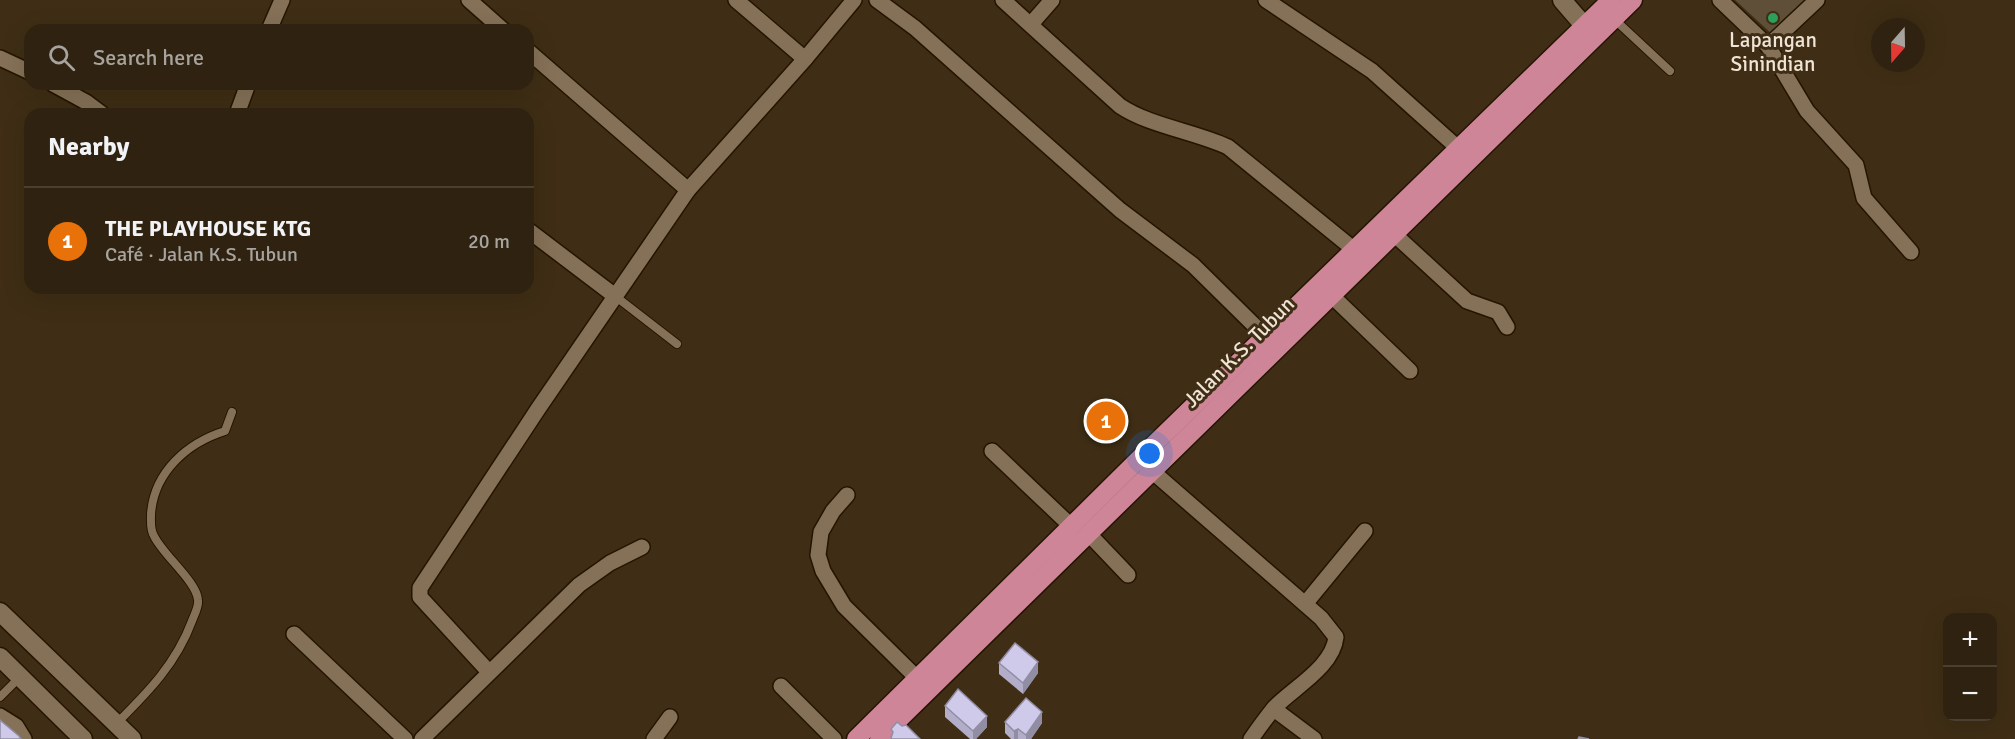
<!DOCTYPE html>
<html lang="en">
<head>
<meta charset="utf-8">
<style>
  :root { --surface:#2f2210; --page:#372a19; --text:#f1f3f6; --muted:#a7a49f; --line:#4a3f30; --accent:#1a73e8 }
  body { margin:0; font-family:Signika,sans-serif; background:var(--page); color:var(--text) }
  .controls { position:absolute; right:18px; bottom:18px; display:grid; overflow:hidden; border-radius:12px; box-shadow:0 6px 24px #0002 }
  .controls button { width:54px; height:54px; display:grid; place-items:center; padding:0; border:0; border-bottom:2px solid var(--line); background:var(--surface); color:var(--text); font:30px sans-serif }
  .compass { position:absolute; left:1871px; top:18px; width:54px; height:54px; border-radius:50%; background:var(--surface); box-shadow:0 6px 24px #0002; rotate:200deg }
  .you { position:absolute; left:1150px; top:454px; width:21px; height:21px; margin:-15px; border:4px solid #fff; border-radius:50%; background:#1a73e8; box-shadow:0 0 0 9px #1a73e833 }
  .badge { display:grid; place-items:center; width:39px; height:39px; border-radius:50%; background:var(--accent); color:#fff; font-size:20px; font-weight:700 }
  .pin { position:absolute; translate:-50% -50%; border:3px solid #fff; box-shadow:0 2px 6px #0006 }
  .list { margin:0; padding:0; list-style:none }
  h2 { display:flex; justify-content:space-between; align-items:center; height:78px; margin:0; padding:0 24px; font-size:26px }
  h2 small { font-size:20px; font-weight:400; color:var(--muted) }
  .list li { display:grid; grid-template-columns:39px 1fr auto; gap:18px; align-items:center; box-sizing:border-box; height:108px; padding:0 24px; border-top:2px solid var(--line) }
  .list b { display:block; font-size:22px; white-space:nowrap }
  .list p { margin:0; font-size:20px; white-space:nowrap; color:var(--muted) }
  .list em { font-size:20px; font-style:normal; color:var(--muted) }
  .icon { flex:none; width:33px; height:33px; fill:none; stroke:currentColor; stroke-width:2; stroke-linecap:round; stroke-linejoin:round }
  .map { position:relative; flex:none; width:2015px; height:739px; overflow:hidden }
  .search { position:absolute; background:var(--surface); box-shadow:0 6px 24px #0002; left:24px; top:24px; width:510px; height:66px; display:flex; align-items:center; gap:15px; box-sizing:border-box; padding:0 21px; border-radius:18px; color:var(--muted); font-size:22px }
  .panel { position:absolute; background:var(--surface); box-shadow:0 6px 24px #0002; left:24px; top:108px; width:510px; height:186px; border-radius:18px }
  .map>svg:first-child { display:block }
</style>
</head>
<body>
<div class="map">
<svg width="2015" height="739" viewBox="0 0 2015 739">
  <rect width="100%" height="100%" fill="#3f2e15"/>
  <path fill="#5f4e38" d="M1735 0H1809L1774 36Z"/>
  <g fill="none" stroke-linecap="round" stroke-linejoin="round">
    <g stroke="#251500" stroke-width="10">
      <g id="lane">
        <path d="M1614 19 1670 71"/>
        <path d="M615 296 677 344"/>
        <path d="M0 697 19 678"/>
        <path d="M117 723C148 692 176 664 192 621 194 615 199 607 198 600 197 582 163 555 154 536 150 530 151 521 151 514 154 472 187 443 225 431L232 412"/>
      </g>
    </g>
    <g stroke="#251500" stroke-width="18">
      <g id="street">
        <path d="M469 0 503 30"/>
        <path d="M736 0 805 59"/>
        <path d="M877 0 915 28 1120 210 1193 265 1265 336"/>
        <path d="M1003 0 1120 106C1150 126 1193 131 1228 147L1362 256"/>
        <path d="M1266 0 1372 71 1459 149"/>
        <path d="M1720 0 1768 46 1817 0"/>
        <path d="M1031 24 1052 0"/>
        <path d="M269 30 282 0"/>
        <path d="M1768 46 1807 111 1856 165 1864 198 1911 252"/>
        <path d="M528 51 688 190"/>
        <path d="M0 58 30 72"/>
        <path d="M53 84 86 102 102 114"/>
        <path d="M237 114 248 84"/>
        <path d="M528 230 615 296"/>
        <path d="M1394 234 1467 301 1498 312 1507 327"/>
        <path d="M1331 295 1410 371"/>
        <path d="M992 451 1071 526"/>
        <path d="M1145 465 1321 618 1336 637C1333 667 1293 688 1274 708 1266 718 1258 729 1251 739"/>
        <path d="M847 495 833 511 821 532 818 555 823 571 844 606 925 686"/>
        <path d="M1088 533 1128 575"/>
        <path d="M1305 604 1365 531"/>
        <path d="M294 634 405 739"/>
        <path d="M489 672 420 597V588L538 409 688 190 805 59 854 0"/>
        <path d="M781 686 834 739"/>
        <path d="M1274 709 1314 739"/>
        <path d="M0 716 16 726 24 739"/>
        <path d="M422 739 579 585 610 563 642 547"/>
        <path d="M654 739 670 717"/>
      </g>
    </g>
    <g stroke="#251500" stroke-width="21">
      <g id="secondary">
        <path d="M1562 0 1594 37"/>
        <path d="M0 612 132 739"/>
        <path d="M0 657 83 739"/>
      </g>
    </g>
    <g stroke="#251500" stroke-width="21">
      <g id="highway">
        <path d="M856 739 1139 459 1611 0"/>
        <path d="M879 739 1633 0"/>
      </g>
    </g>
    <use href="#lane" stroke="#857157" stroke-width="8"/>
    <use href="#street" stroke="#857157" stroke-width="15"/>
    <use href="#secondary" stroke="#857157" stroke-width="18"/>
    <use href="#highway" stroke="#ce8598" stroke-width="18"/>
  </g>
  <g fill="#b2adc9">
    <path d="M999 663 1038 673 1023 694 999 674Z"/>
    <path d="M945 706 987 727 976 739H970L945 717Z"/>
    <path d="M1005 722 1042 723 1031 739H1011L1005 733Z"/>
  </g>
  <g fill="#918da4">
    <path d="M1038 662V673L1023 694V683Z"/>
    <path d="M1042 712V723L1031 739H1026V735Z"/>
    <path d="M987 716V727L976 739H973V731Z"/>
    <path d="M1018 729V739H1014V731Z"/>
  </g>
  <g fill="#cfc9ea" stroke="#918da4" stroke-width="1.5">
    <path d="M1015 643 1038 662 1023 683 999 663Z"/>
    <path d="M958 689 987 716 973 731 945 706Z"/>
    <path d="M1026 698 1042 712 1026 735 1018 729 1014 731 1005 722Z"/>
    <path d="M0 720 19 736 21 739H0Z"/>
    <path d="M897 722 902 726 906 725 920 739H892L891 738 893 732 891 729Z"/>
    <path d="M1579 737 1589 739H1578Z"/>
  </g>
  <circle fill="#2e9e5b" stroke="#3f2e15" stroke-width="2" cx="1773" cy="18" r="6"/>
  <g text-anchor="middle" stroke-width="6" stroke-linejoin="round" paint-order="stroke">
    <g font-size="21" fill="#efe4d5" stroke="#3f2e15">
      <text x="1773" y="47">Lapangan<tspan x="1773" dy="24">Sinindian</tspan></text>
    </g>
    <g font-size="21" fill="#efe4d5" stroke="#3f2e15">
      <text transform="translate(1239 352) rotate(-45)" y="7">Jalan K.S. Tubun</text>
    </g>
  </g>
</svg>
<div class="controls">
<button>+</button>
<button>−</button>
</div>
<svg class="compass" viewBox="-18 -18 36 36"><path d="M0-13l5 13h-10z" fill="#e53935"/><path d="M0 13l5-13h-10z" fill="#a7a49f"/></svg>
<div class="you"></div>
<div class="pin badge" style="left:1106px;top:421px;background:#e8710a">1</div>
<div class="search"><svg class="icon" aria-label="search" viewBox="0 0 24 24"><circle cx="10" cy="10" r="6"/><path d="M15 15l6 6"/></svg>Search here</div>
<section class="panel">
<h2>Nearby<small></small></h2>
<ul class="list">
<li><span class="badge" style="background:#e8710a">1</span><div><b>THE PLAYHOUSE KTG</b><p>Café · Jalan K.S. Tubun</p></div><em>20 m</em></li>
</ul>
</section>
</div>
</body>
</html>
